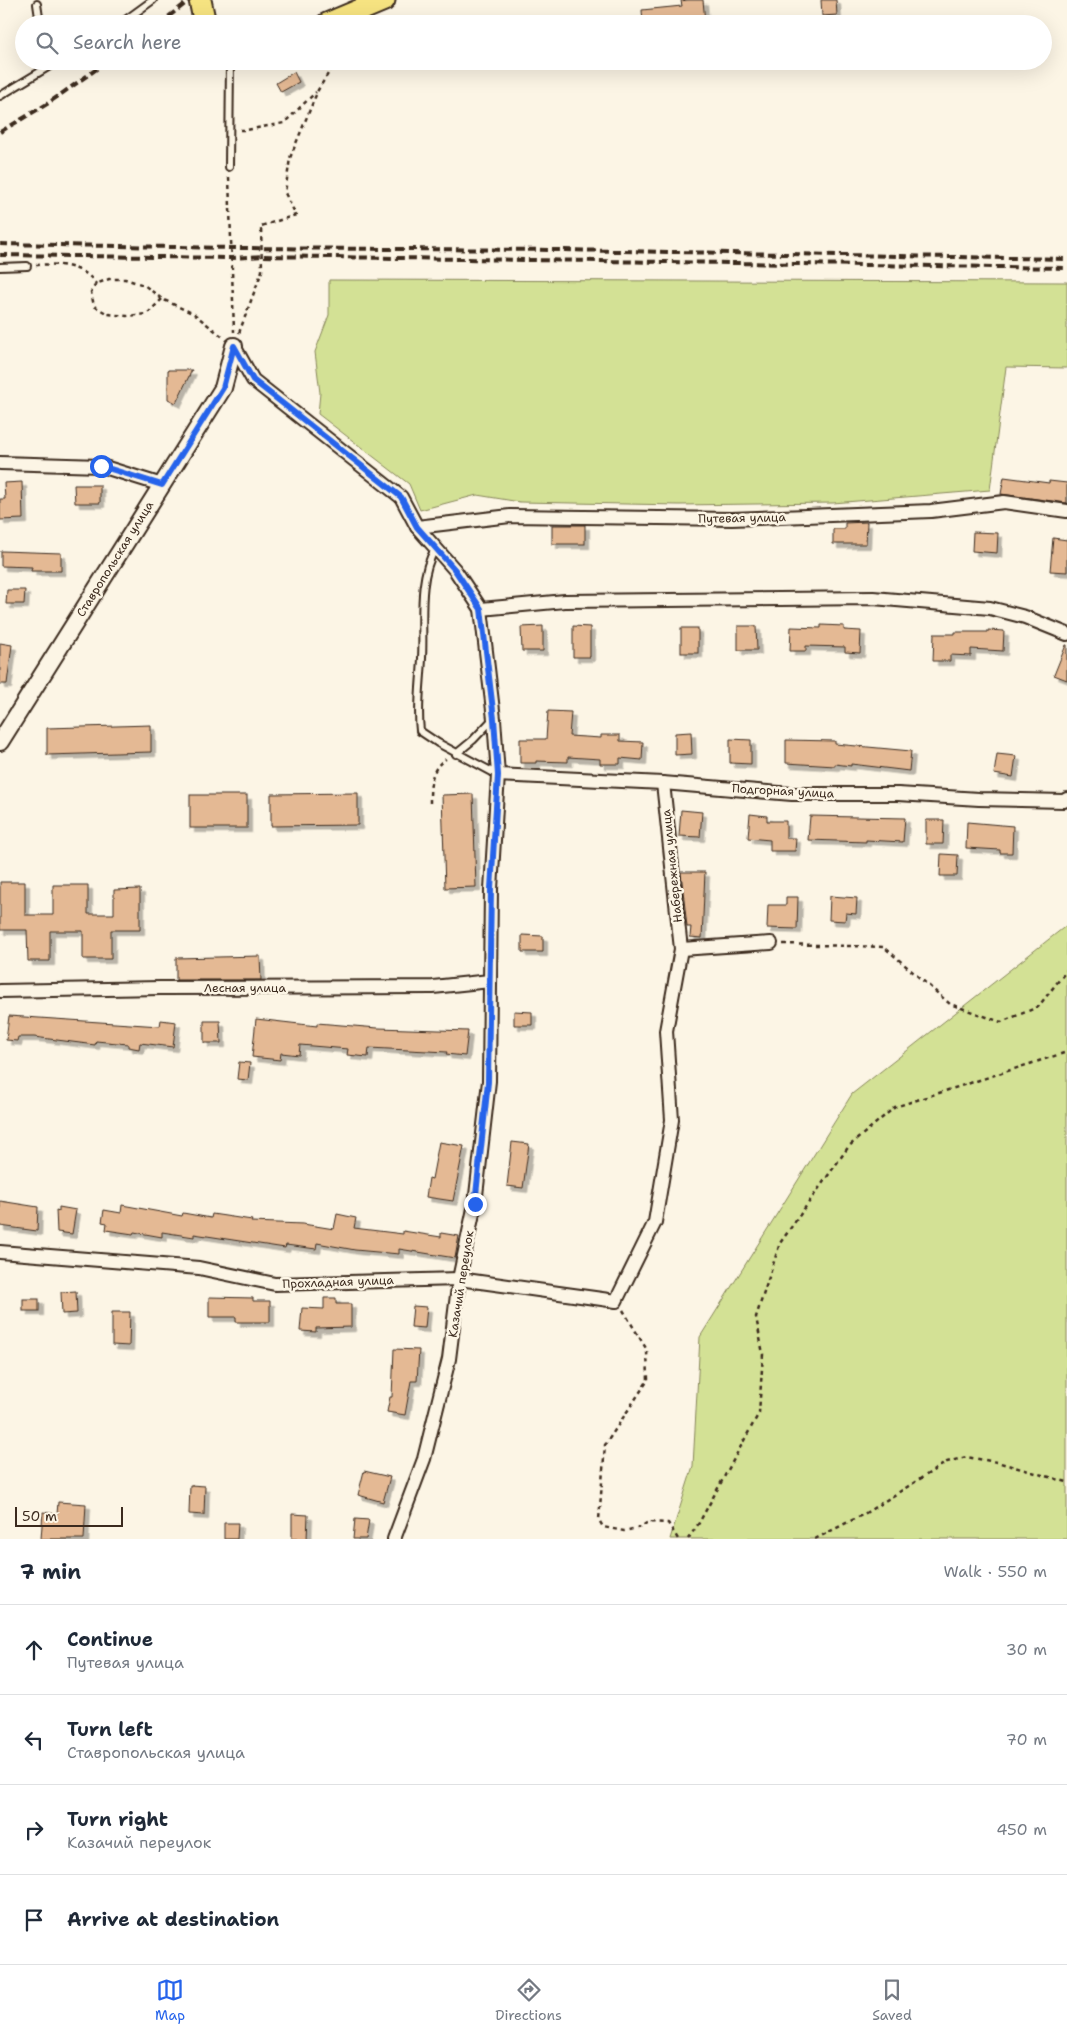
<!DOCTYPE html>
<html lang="en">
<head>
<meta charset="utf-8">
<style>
  :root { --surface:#fff; --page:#f6f6f7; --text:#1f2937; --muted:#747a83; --line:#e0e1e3; --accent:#2563eb }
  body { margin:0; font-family:"Shantell Sans",sans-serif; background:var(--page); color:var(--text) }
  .scale { position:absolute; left:15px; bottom:12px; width:108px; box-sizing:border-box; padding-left:5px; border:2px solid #3b2a1e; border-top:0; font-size:14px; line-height:18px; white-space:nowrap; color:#3b2a1e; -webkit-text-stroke:4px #fcf5e5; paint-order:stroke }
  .stop { position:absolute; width:15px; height:15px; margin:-11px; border:4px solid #2563eb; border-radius:50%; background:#fff }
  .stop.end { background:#2563eb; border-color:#fff; box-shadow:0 1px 5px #0008 }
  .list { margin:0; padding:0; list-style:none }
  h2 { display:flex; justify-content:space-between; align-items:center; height:65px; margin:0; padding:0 20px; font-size:21px }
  h2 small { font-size:16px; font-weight:400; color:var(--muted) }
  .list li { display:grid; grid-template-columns:32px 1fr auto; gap:15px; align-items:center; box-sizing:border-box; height:90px; padding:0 20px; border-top:1px solid var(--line) }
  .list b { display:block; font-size:19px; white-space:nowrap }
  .list p { margin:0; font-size:16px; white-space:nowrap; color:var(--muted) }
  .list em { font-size:16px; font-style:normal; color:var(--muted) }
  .icon { flex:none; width:28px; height:28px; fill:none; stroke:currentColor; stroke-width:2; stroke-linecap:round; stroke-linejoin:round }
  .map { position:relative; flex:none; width:1067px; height:1539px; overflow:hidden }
  .search { position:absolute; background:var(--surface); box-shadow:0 5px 20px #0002; left:15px; right:15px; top:15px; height:55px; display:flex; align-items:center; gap:12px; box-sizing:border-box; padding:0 18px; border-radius:28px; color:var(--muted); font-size:19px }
  .sheet { height:425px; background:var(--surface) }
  nav { display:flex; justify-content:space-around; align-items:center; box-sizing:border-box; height:70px; border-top:1px solid var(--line); background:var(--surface); font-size:14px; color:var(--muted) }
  nav a { display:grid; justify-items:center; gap:2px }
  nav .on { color:var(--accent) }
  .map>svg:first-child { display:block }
</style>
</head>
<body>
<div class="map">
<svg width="1067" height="1539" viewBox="0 0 1067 1539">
  <defs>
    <filter id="shadow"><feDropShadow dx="4.5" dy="4.5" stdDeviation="0" flood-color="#0004"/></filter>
  </defs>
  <rect width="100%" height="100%" fill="#fcf5e5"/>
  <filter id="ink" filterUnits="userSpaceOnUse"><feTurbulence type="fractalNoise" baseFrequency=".02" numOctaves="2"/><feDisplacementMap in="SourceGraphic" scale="10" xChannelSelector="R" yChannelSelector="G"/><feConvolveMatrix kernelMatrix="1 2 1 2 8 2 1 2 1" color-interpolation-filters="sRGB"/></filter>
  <g filter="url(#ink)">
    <g fill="#d3e195" stroke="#87865a">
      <path d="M329 280 1067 282V368L1006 367 990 490 833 503 679 505 520 502 477 495 420 510 409 484 318 414 320 393 315 352 329 315Z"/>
      <path d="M1067 925V1539H670L693 1466 700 1337 852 1094Z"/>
    </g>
    <g fill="#e4b994" stroke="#3b2a1e" filter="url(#shadow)">
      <path d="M688 0H703L705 22 643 24 642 10 682 6 681 1Z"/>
      <path d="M821 0H836L837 15 822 16Z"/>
      <path d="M294 72 299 82 281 92 276 83Z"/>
      <path d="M168 370H192L176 403 168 399Z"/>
      <path d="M1004 477 1049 483V481L1067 483V503L1001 494Z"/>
      <path d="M22 482 23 519 0 520V499H5L4 483Z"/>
      <path d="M74 485H100V503H75Z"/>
      <path d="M867 522 866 544H833V529H845V523Z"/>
      <rect x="552" y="525" width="33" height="19"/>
      <path d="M973 532 998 533 997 553 972 551Z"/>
      <path d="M1053 538 1067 540V572L1050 571Z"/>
      <path d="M1 551 61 553V571H31L32 567 1 566Z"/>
      <path d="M7 590H25L24 604H6Z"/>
      <path d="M821 625 844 626V630L861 631 860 653 845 652V647L806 646V651H790L791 627 821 628Z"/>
      <path d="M543 626V651H522L521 627Z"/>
      <path d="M573 626 590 627V657H573Z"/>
      <path d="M738 626H756L757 650H738Z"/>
      <rect x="681" y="628" width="17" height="25"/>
      <path d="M988 630 1004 631 1003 651 971 649V656L950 655V661H933L934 634H955V632H988Z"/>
      <path d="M0 643 12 645 7 684H0Z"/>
      <path d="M1066 645H1067V680L1054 675Z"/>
      <path d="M548 711 571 712 569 736 601 738V735H620V741L643 742 642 760 620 758V764H600V759L568 757V762L536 761V763H520V739H546Z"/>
      <path d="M151 725V752L47 755V728Z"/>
      <path d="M691 732 692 754 675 755V733Z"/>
      <path d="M730 739 751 740V764L730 763Z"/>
      <path d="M786 740 835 741V744L911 751 909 771 851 764V766L835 764V766L786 763Z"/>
      <path d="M997 754 1016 756 1013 777 994 774Z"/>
      <path d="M358 793V825L271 826V794Z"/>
      <path d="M473 794 476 887 445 888 442 795Z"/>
      <rect x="190" y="795" width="57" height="33"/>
      <path d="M681 810 702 812 700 837 679 836Z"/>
      <path d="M750 814 767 816V821H786V838H796L795 851H770V840L748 838Z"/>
      <path d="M810 816 905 818 903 842 866 840V842L808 840Z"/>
      <path d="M926 820H944L943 844H926Z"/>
      <path d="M967 822 1013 826 1012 853H1000V850L966 848Z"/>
      <path d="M941 854 958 855 957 876H940Z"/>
      <path d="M681 872H705L702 938 690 937 691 927H687Z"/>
      <path d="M0 882H25V915H53V885H88V914H114V890L140 889V930H111V959H83V931H50V961H28L27 930H0Z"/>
      <path d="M830 896 857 898 856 914 846 913 845 921 829 920Z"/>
      <path d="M786 897H798L797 929 767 928 768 905H786Z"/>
      <path d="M522 935 543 936V952H522Z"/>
      <path d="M260 956 261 980H176V958Z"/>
      <path d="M514 1011 532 1012V1025H514Z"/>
      <path d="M9 1016 160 1026 161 1020 176 1022 173 1047 140 1043 139 1049 128 1047V1044L96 1041 95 1045 34 1037H18L17 1041 6 1040Z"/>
      <path d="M256 1019 317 1026V1023L378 1028 468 1031 465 1056 446 1054 447 1052 369 1048 368 1057 347 1055 348 1049 300 1045 299 1055 281 1053 280 1060 252 1057Z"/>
      <path d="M204 1021H220L221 1043H204Z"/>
      <path d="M239 1062 250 1063 248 1080 237 1079Z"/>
      <path d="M439 1142 464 1146 453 1201 426 1197 429 1178 432 1179Z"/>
      <path d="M512 1142 529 1144 523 1188 507 1186Z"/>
      <path d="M0 1201 38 1207 37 1231 0 1226Z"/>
      <path d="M122 1205 182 1216 183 1213 211 1218 212 1214 252 1220 251 1222 303 1224 334 1229 337 1214 356 1218 354 1228 403 1234V1231L441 1237V1233L459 1236 455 1258 399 1249V1254L355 1250 317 1243 316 1249 286 1245 285 1248 194 1234V1237L162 1232V1237L134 1232 133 1234 106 1230 107 1223 102 1222 104 1210 121 1213Z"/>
      <path d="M59 1207 76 1210 72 1234 57 1232 56 1210 59 1211Z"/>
      <path d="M76 1291 77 1313 62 1314 61 1292Z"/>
      <path d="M209 1297 253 1298V1301H270V1322H236V1317H209Z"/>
      <path d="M324 1298H336V1304H351V1327L316 1328V1332L300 1331 302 1308 324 1309Z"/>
      <rect x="23" y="1299" width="16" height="12"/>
      <path d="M413 1306 427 1307 425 1328 411 1327Z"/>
      <path d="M112 1312H130L129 1346 112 1345Z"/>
      <path d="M394 1349 419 1350 417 1381H411L405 1415 387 1412 390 1397H392Z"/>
      <path d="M364 1471 390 1477 383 1502 358 1495Z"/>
      <path d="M190 1485 205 1486 204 1515 189 1514Z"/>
      <path d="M58 1502 86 1504 84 1539H41L43 1512 57 1514Z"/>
      <path d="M292 1514 308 1515 307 1539H292Z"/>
      <path d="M355 1519 369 1520 366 1539H353Z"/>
      <path d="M224 1523H238L237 1539H224Z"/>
    </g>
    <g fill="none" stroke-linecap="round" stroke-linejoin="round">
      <g stroke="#3b2a1e" stroke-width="10">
        <g id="service">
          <path d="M37 4 40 24"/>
          <path d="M120 24 153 0"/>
          <path d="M0 96 58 61"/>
          <path d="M229 167 230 61"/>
          <path d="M0 267 27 266"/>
          <path d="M435 549C417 580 424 623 422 658 421 683 417 706 420 731L438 743 498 775"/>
          <path d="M456 754 473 740 493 719"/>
        </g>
      </g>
      <g stroke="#3b2a1e" stroke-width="16">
        <g id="minor">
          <path d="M234 346 253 380 401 497 417 527 455 570 481 609 494 719 498 775 491 889 489 1081 475 1204 459 1279 449 1359 424 1459 394 1539"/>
          <path d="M0 463 101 466 162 485"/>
          <path d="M417 527 510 516 732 519 931 511 1004 502 1067 511"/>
          <path d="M481 609 565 601 873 598 990 608 1025 617 1067 634"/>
          <path d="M498 775 663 783 792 794H898L979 799 1064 801 1067 799"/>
          <path d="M681 949 771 943"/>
          <path d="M0 991 160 988 433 987 490 981"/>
          <path d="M0 1252 199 1268 275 1284 459 1279 616 1301 655 1222 672 1120 666 1031 681 949 663 783"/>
        </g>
      </g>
      <g stroke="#3b2a1e" stroke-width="20">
        <path id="tertiary" d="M0 742 223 388 234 346"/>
      </g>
      <g stroke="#3b2a1e" stroke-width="25">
        <g id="primary">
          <path d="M200 0 205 24"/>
          <path d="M327 24 384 0"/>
        </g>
      </g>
      <g stroke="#3b2a1e" stroke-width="2.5" stroke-dasharray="4 4" stroke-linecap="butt">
        <path d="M240 130H247L284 123 316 92"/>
        <path d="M229 177 234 332"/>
        <path d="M36 265C57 263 84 265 96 284"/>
        <path d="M162 299 147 314 127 316 108 314 94 306 91 292 96 284 109 279H125L144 285 162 299 194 314 223 337"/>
        <path d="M239 333 262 271 261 226 296 215 285 193 290 158 318 90 336 61"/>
        <path d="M430 803C430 787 430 768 446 759"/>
        <path d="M783 944 884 947 950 1004 1001 1022 1038 1007 1067 970"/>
        <path d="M623 1310 647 1350 648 1380 605 1445 599 1520 603 1527 624 1531 641 1527 648 1522 668 1523 678 1539"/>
        <path d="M688 1539 699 1523 759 1413 763 1354 756 1317 780 1243 849 1146 895 1107 1067 1052"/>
        <path d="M815 1539 864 1514 947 1462 966 1457 997 1462 1067 1482"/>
      </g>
      <use href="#service" stroke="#fcf5e5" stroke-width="6"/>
      <use href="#minor" stroke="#fcf5e5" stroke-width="12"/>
      <use href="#tertiary" stroke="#fcf5e5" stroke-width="16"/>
      <use href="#primary" stroke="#f6e381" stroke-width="21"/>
      <g stroke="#3b2a1e" stroke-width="4" stroke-dasharray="8 4" stroke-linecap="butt">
        <path d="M159 24 190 0"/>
        <path d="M0 132 47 104 108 61"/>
        <path d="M0 244 232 248 561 250 1067 259"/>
        <path d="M0 255 232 258 262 256 1067 268"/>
      </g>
    </g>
  </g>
  <g fill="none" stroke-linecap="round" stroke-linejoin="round" filter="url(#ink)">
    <path stroke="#2563eb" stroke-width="6" d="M101 466 162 485 223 388 234 346 253 380 401 497 417 527 455 570 481 609 494 719 498 775 491 889 488 1082 475 1204"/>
  </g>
  <g text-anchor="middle" stroke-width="5" stroke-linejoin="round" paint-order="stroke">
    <g font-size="12" fill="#3b2a1e" stroke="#fcf5e5">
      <text transform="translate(742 518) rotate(-1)" y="4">Путевая улица</text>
      <text transform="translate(115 559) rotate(-58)" y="4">Ставропольская улица</text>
      <text transform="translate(783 791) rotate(3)" y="4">Подгорная улица</text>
      <text transform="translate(672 866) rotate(-96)" y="4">Набережная улица</text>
      <text x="245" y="992">Лесная улица</text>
      <text transform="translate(338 1282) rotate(-2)" y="4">Прохладная улица</text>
      <text transform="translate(461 1284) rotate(-81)" y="4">Казачий переулок</text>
    </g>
  </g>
</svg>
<div class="scale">50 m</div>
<div class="stop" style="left:101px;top:466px"></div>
<div class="stop end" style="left:475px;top:1204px"></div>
<div class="search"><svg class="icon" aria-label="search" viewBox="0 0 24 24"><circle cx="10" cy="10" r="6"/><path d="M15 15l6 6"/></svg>Search here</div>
</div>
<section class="sheet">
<h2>7 min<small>Walk · 550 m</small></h2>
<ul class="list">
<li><svg class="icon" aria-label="ahead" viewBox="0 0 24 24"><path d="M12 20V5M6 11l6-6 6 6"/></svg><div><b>Continue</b><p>Путевая улица</p></div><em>30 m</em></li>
<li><svg class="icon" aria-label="left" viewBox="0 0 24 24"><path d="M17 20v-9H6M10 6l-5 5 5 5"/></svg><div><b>Turn left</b><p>Ставропольская улица</p></div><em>70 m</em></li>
<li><svg class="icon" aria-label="right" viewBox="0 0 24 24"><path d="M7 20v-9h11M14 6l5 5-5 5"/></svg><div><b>Turn right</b><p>Казачий переулок</p></div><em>450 m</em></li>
<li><svg class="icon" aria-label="arrive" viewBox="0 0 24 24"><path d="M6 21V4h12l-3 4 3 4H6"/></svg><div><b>Arrive at destination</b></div></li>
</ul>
</section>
<nav>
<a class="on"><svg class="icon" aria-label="map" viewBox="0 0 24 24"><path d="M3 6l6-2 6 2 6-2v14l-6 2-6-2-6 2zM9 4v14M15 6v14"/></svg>Map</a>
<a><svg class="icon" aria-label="directions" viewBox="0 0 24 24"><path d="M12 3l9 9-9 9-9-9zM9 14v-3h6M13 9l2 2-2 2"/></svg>Directions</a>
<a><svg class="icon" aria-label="saved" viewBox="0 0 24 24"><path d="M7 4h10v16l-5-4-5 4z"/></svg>Saved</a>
</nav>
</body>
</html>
